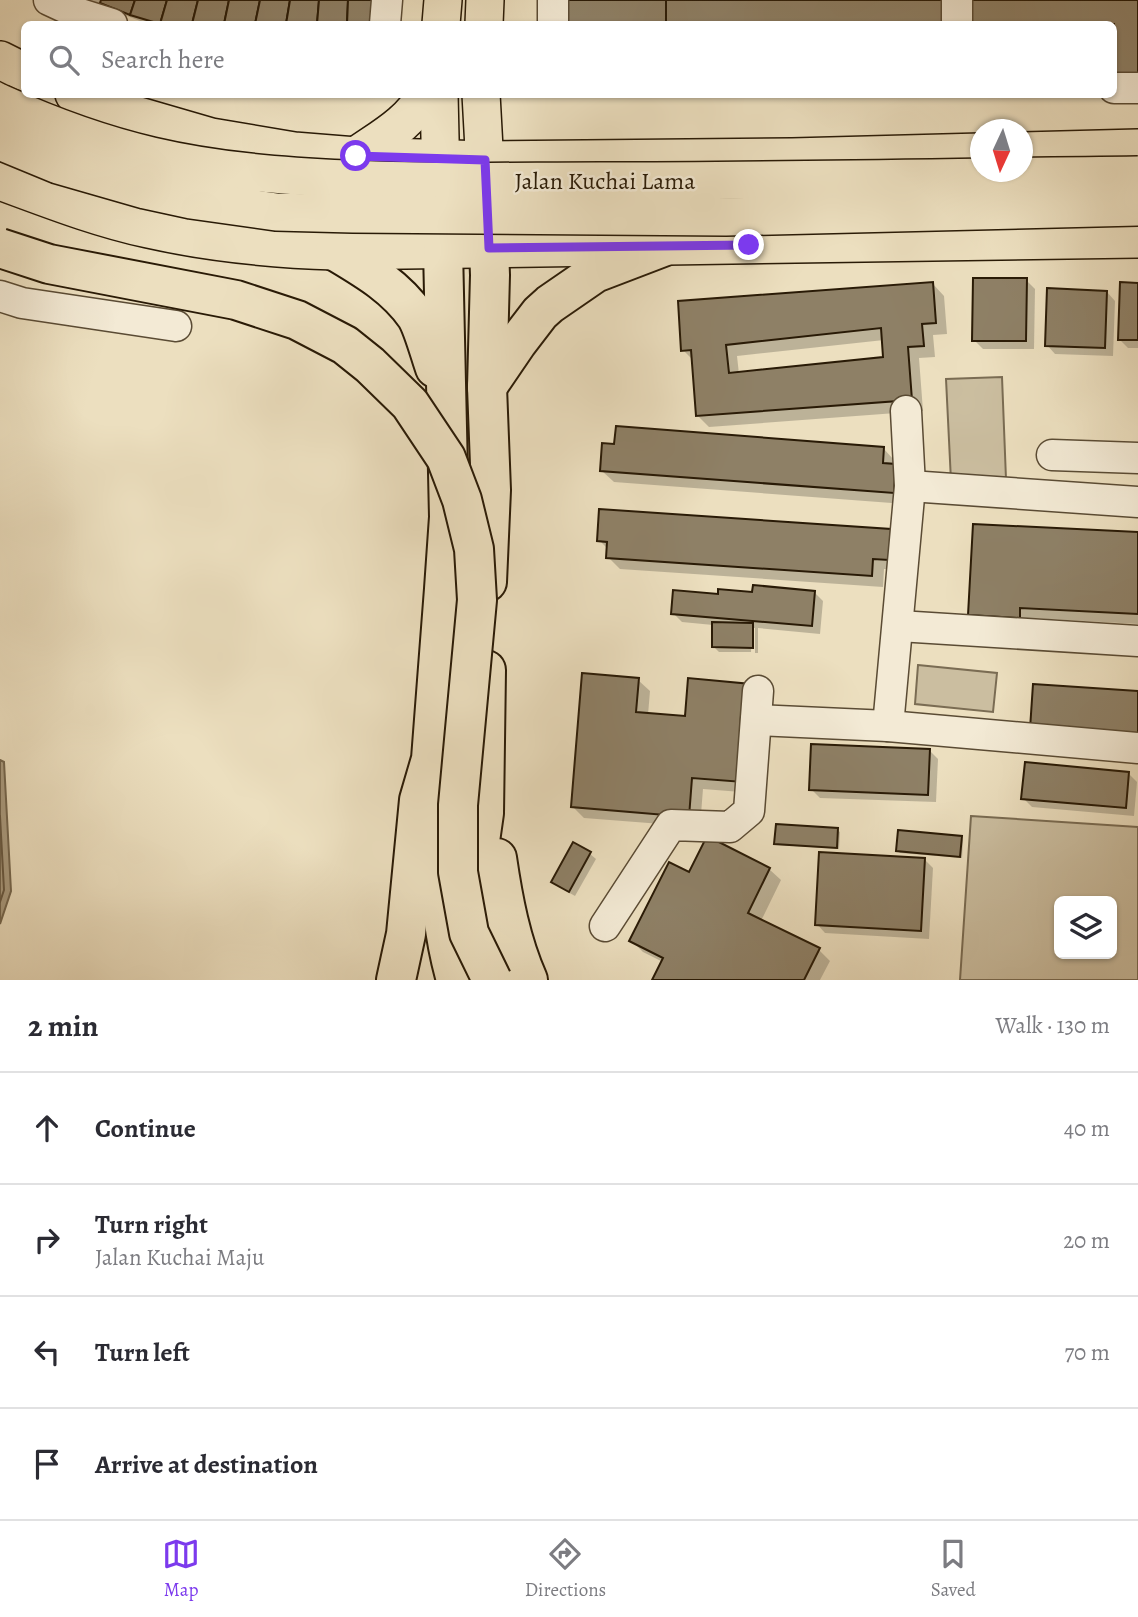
<!DOCTYPE html>
<html lang="en">
<head>
<meta charset="utf-8">
<style>
  :root { --surface:#fff; --page:#f7f7f7; --text:#2b2b33; --muted:#7c7c81; --line:#e1e1e2; --accent:#7c3aed }
  body { margin:0; font-family:Alegreya,serif; background:var(--page); color:var(--text) }
  .controls { position:absolute; right:21px; bottom:21px; display:grid; overflow:hidden; border-radius:10px; box-shadow:0 2px 5px #0004 }
  .controls button { width:63px; height:63px; display:grid; place-items:center; padding:0; border:0; border-bottom:2px solid var(--line); background:var(--surface); color:var(--text); font:35px sans-serif }
  .compass { position:absolute; left:970px; top:119px; width:63px; height:63px; border-radius:50%; background:var(--surface); box-shadow:0 2px 5px #0004; rotate:184deg }
  .stop { position:absolute; width:21px; height:21px; margin:-16px; border:5px solid #7c3aed; border-radius:50%; background:#fff }
  .stop.end { background:#7c3aed; border-color:#fff; box-shadow:0 2px 7px #0008 }
  .list { margin:0; padding:0; list-style:none }
  h2 { display:flex; justify-content:space-between; align-items:center; height:91px; margin:0; padding:0 28px; font-size:30px }
  h2 small { font-size:23px; font-weight:400; color:var(--muted) }
  .list li { display:grid; grid-template-columns:46px 1fr auto; gap:21px; align-items:center; box-sizing:border-box; height:112px; padding:0 28px; border-top:2px solid var(--line) }
  .list b { display:block; font-size:26px; white-space:nowrap }
  .list p { margin:0; font-size:23px; white-space:nowrap; color:var(--muted) }
  .list em { font-size:23px; font-style:normal; color:var(--muted) }
  .icon { flex:none; width:38px; height:38px; fill:none; stroke:currentColor; stroke-width:2; stroke-linecap:round; stroke-linejoin:round }
  .map { position:relative; flex:none; width:1138px; height:980px; overflow:hidden }
  .search { position:absolute; background:var(--surface); box-shadow:0 2px 5px #0004; left:21px; right:21px; top:21px; height:77px; display:flex; align-items:center; gap:18px; box-sizing:border-box; padding:0 24px; border-radius:10px; color:var(--muted); font-size:26px }
  .sheet { height:539px; background:var(--surface) }
  nav { display:flex; justify-content:space-around; align-items:center; box-sizing:border-box; height:98px; border-top:2px solid var(--line); background:var(--surface); font-size:19px; color:var(--muted) }
  nav a { display:grid; justify-items:center; gap:4px }
  nav .on { color:var(--accent) }
  .map>svg:first-child { display:block }
</style>
</head>
<body>
<div class="map">
<svg width="1138" height="980" viewBox="0 0 1138 980">
  <rect width="100%" height="100%" fill="#ecdfbf"/>
  <filter id="stains"><feTurbulence type="fractalNoise" baseFrequency=".00286" numOctaves="4"/><feColorMatrix values="0 0 0 0 .2 0 0 0 0 .09 0 0 0 0 .02 0 0 0 .5 -.17"/></filter>
  <radialGradient id="worn" r=".72"><stop offset=".6" stop-color="#630" stop-opacity="0"/><stop offset="1" stop-color="#630" stop-opacity=".3"/></radialGradient>
  <g fill="#cbbea0" stroke="#7a6c53" stroke-width="2" fill-rule="evenodd">
    <path d="M1002 377 1006 479 951 481 946 379Z"/>
    <path d="M918 665 997 673 993 712 915 704Z"/>
    <path d="M971 816 1138 827V980H960ZM1112 901V954H1059V901Z"/>
  </g>
  <path fill="#aa9c80" stroke="#76684f" stroke-width="2" d="M0 760 4 762 11 891 0 924Z"/>
  <g fill="#0003" fill-rule="evenodd">
    <path d="M85 0H385L384 24H148Z"/>
    <path d="M564 0H1138L1114 90V24H563Z"/>
    <path d="M1026 280 1035 289 1034 349H983L974 340Z"/>
    <path d="M933 284 944 296 947 334 933 335 935 357 919 358 923 411 709 427 697 415 693 360 683 350ZM884 340 885 358 739 374 737 356Z"/>
    <path d="M1138 284V348H1128L1119 339Z"/>
    <path d="M1107 292 1115 301 1113 356 1055 354 1047 345Z"/>
    <path d="M883 448 894 460 905 504 614 482 602 471Z"/>
    <path d="M890 530 902 542 900 570 884 569 883 587 620 569 608 557 609 550 599 540Z"/>
    <path d="M1138 534V624L1031 618V628L982 626 970 614Z"/>
    <path d="M814 592 823 601 820 634 758 628V653H755V628H752L751 652H719L713 646V625L682 622 673 613 720 596Z"/>
    <path d="M638 680 650 691 648 715 754 793 703 789 700 827 584 818 573 807Z"/>
    <path d="M929 750 938 759 936 802 820 798 811 789Z"/>
    <path d="M1128 773 1137 782 1134 816 1032 807 1023 798Z"/>
    <path d="M837 830 840 832 839 849 779 845 776 843Z"/>
    <path d="M961 837 963 840 962 858 900 853 897 850Z"/>
    <path d="M574 845 590 854 596 859 575 896 559 887 553 882Z"/>
    <path d="M925 860 933 868 929 939 825 933 817 924Z"/>
    <path d="M769 869 781 880 761 921 819 950 830 961 820 980H654L663 962 643 952 631 940 690 874Z"/>
  </g>
  <g fill="none" stroke-linecap="round" stroke-linejoin="round">
    <path stroke="#6a5b43" stroke-width="2" d="M0 816 4 890 0 902"/>
  </g>
  <g fill="#8e8066" stroke="#291a06" stroke-width="2" fill-rule="evenodd">
    <path d="M101 0H135L130 15 100 3Z"/>
    <path d="M135 0H167L160 24 130 15Z"/>
    <path d="M167 0H198L192 24H160Z"/>
    <path d="M198 0H229L224 24H192Z"/>
    <path d="M229 0H260L255 24H224Z"/>
    <path d="M260 0H290L286 24H255Z"/>
    <path d="M290 0H319L317 24H286Z"/>
    <path d="M319 0H348L347 24H317Z"/>
    <path d="M348 0H377L375 24H347Z"/>
    <path d="M562 0H666V24H561Z"/>
    <path d="M666 0H947L946 24H666Z"/>
    <path d="M964 0H1138V75L1114 74V24H963Z"/>
    <path d="M973 278H1027L1026 341H972Z"/>
    <path d="M933 282 936 323 922 324 924 346 908 347 912 400 696 416 691 350 681 351 678 301ZM881 328 883 357 729 373 726 345Z"/>
    <path d="M1120 282 1138 283V340H1118Z"/>
    <path d="M1047 288 1107 291 1105 348 1045 346Z"/>
    <path d="M616 426 884 447 883 463 896 464 894 493 600 471 602 443 614 444Z"/>
    <path d="M599 509 891 529 889 560 873 559 872 576 606 558 607 542 597 541Z"/>
    <path d="M973 524 1138 532V614L1020 608V618L968 615Z"/>
    <path d="M753 585 815 591 812 626 671 614 673 590 718 594V589L752 592Z"/>
    <path d="M712 622 753 623V648L712 647Z"/>
    <path d="M582 673 639 678 636 712 685 716 688 678 751 684 743 782 692 778 689 817 571 807Z"/>
    <path d="M1033 684 1138 691V736L1030 729Z"/>
    <path d="M811 744 930 749 928 795 809 790Z"/>
    <path d="M1025 762 1129 772 1126 808 1021 799Z"/>
    <path d="M776 824 838 828 837 848 774 844Z"/>
    <path d="M898 830 962 836 960 857 896 851Z"/>
    <path d="M707 836 770 868 748 913 820 948 804 980H652L663 958 629 941 669 862 689 872Z"/>
    <path d="M573 842 591 852 569 892 551 882Z"/>
    <path d="M819 852 925 858 921 931 815 925Z"/>
  </g>
  <g fill="none" stroke-linecap="round" stroke-linejoin="round">
    <g stroke="#5a4b34" stroke-width="33">
      <g id="minor">
        <path d="M49 0 77 13 112 24"/>
        <path d="M957 0V24"/>
        <path d="M385 24 387 0"/>
        <path d="M553 24V0"/>
        <path d="M1114 88H1138"/>
        <path d="M0 296 22 303 176 326"/>
        <path d="M1052 455 1138 458"/>
        <path d="M910 486 1138 502"/>
        <path d="M899 626 1138 641"/>
        <path d="M756 720 888 726 1138 748"/>
        <path d="M888 726 910 486 906 411"/>
        <path d="M605 926 671 825 730 827 749 811 758 691"/>
      </g>
    </g>
    <g stroke="#291a06" stroke-width="40">
      <g id="major">
        <path d="M441 24 443 0"/>
        <path d="M484 24 485 0"/>
        <path d="M0 60 24 72"/>
        <path d="M74 94 94 103 211 137 294 151 356 156 485 160 792 157 981 152"/>
        <path d="M439 94 441 182"/>
        <path d="M481 94 486 185"/>
        <path d="M1023 151 1138 148"/>
        <path d="M356 156C383 137 409 124 426 94"/>
        <path d="M0 181C49 199 97 218 148 229 210 243 272 249 335 251L1138 239"/>
      </g>
    </g>
    <g stroke="#291a06" stroke-width="42">
      <g id="highway">
        <path d="M335 251C365 269 395 286 416 316 423 327 430 354 435 368"/>
        <path d="M487 387 517 343 540 313 550 304 595 273 663 247"/>
        <path d="M487 582 491 490 487 387 490 275 489 249"/>
        <path d="M440 830C438 881 442 931 456 980"/>
        <path d="M497 858C503 899 511 942 528 980"/>
        <path d="M482 932 479 901V848L484 813 486 670"/>
        <path d="M396 980 406 934 419 800 431 759 444 589 449 517 443 249"/>
      </g>
    </g>
    <use href="#minor" stroke="#f3ead5" stroke-width="30"/>
    <use href="#major" stroke="#ecdfbf" stroke-width="37"/>
    <use href="#highway" stroke="#ecdfbf" stroke-width="38"/>
    <g stroke="#291a06" stroke-width="40" stroke-linecap="butt">
      <g id="major-bridge">
        <path d="M0 103C49 125 100 144 152 156 216 171 282 176 347 179 432 183 516 181 601 181 780 181 959 177 1138 175"/>
        <path d="M0 141 58 165 145 190 191 200 276 212 353 214 726 217 1138 207"/>
      </g>
    </g>
    <g stroke="#291a06" stroke-width="42" stroke-linecap="butt">
      <path id="highway-bridge" d="M0 248 49 264 236 300 297 320 345 345 370 365 410 404 446 458 462 500 474 549 477 600 458 805V872L469 933 492 980"/>
    </g>
    <use href="#major-bridge" stroke="#ecdfbf" stroke-width="37"/>
    <use href="#highway-bridge" stroke="#ecdfbf" stroke-width="38"/>
  </g>
  <g fill="none" stroke-linecap="round" stroke-linejoin="round">
    <path stroke="#7c3aed" stroke-width="9" d="M356 156 485 160 489 248 749 245"/>
  </g>
  <g text-anchor="middle" stroke-width="5" stroke-linejoin="round" paint-order="stroke">
    <g font-size="24" fill="#291a06" stroke="#f3ead5">
      <text x="605" y="189">Jalan Kuchai Lama</text>
    </g>
  </g>
  <rect width="100%" height="100%" filter="url(#stains)"/>
  <rect width="100%" height="100%" fill="url(#worn)"/>
</svg>
<div class="controls">
<button><svg class="icon" aria-label="layers" viewBox="0 0 24 24"><path d="M12 4l9 5-9 5-9-5zM3 14l9 5 9-5"/></svg></button>
</div>
<svg class="compass" viewBox="-18 -18 36 36"><path d="M0-13l5 13h-10z" fill="#e53935"/><path d="M0 13l5-13h-10z" fill="#7c7c81"/></svg>
<div class="stop" style="left:356px;top:156px"></div>
<div class="stop end" style="left:749px;top:245px"></div>
<div class="search"><svg class="icon" aria-label="search" viewBox="0 0 24 24"><circle cx="10" cy="10" r="6"/><path d="M15 15l6 6"/></svg>Search here</div>
</div>
<section class="sheet">
<h2>2 min<small>Walk · 130 m</small></h2>
<ul class="list">
<li><svg class="icon" aria-label="ahead" viewBox="0 0 24 24"><path d="M12 20V5M6 11l6-6 6 6"/></svg><div><b>Continue</b></div><em>40 m</em></li>
<li><svg class="icon" aria-label="right" viewBox="0 0 24 24"><path d="M7 20v-9h11M14 6l5 5-5 5"/></svg><div><b>Turn right</b><p>Jalan Kuchai Maju</p></div><em>20 m</em></li>
<li><svg class="icon" aria-label="left" viewBox="0 0 24 24"><path d="M17 20v-9H6M10 6l-5 5 5 5"/></svg><div><b>Turn left</b></div><em>70 m</em></li>
<li><svg class="icon" aria-label="arrive" viewBox="0 0 24 24"><path d="M6 21V4h12l-3 4 3 4H6"/></svg><div><b>Arrive at destination</b></div></li>
</ul>
</section>
<nav>
<a class="on"><svg class="icon" aria-label="map" viewBox="0 0 24 24"><path d="M3 6l6-2 6 2 6-2v14l-6 2-6-2-6 2zM9 4v14M15 6v14"/></svg>Map</a>
<a><svg class="icon" aria-label="directions" viewBox="0 0 24 24"><path d="M12 3l9 9-9 9-9-9zM9 14v-3h6M13 9l2 2-2 2"/></svg>Directions</a>
<a><svg class="icon" aria-label="saved" viewBox="0 0 24 24"><path d="M7 4h10v16l-5-4-5 4z"/></svg>Saved</a>
</nav>
</body>
</html>
